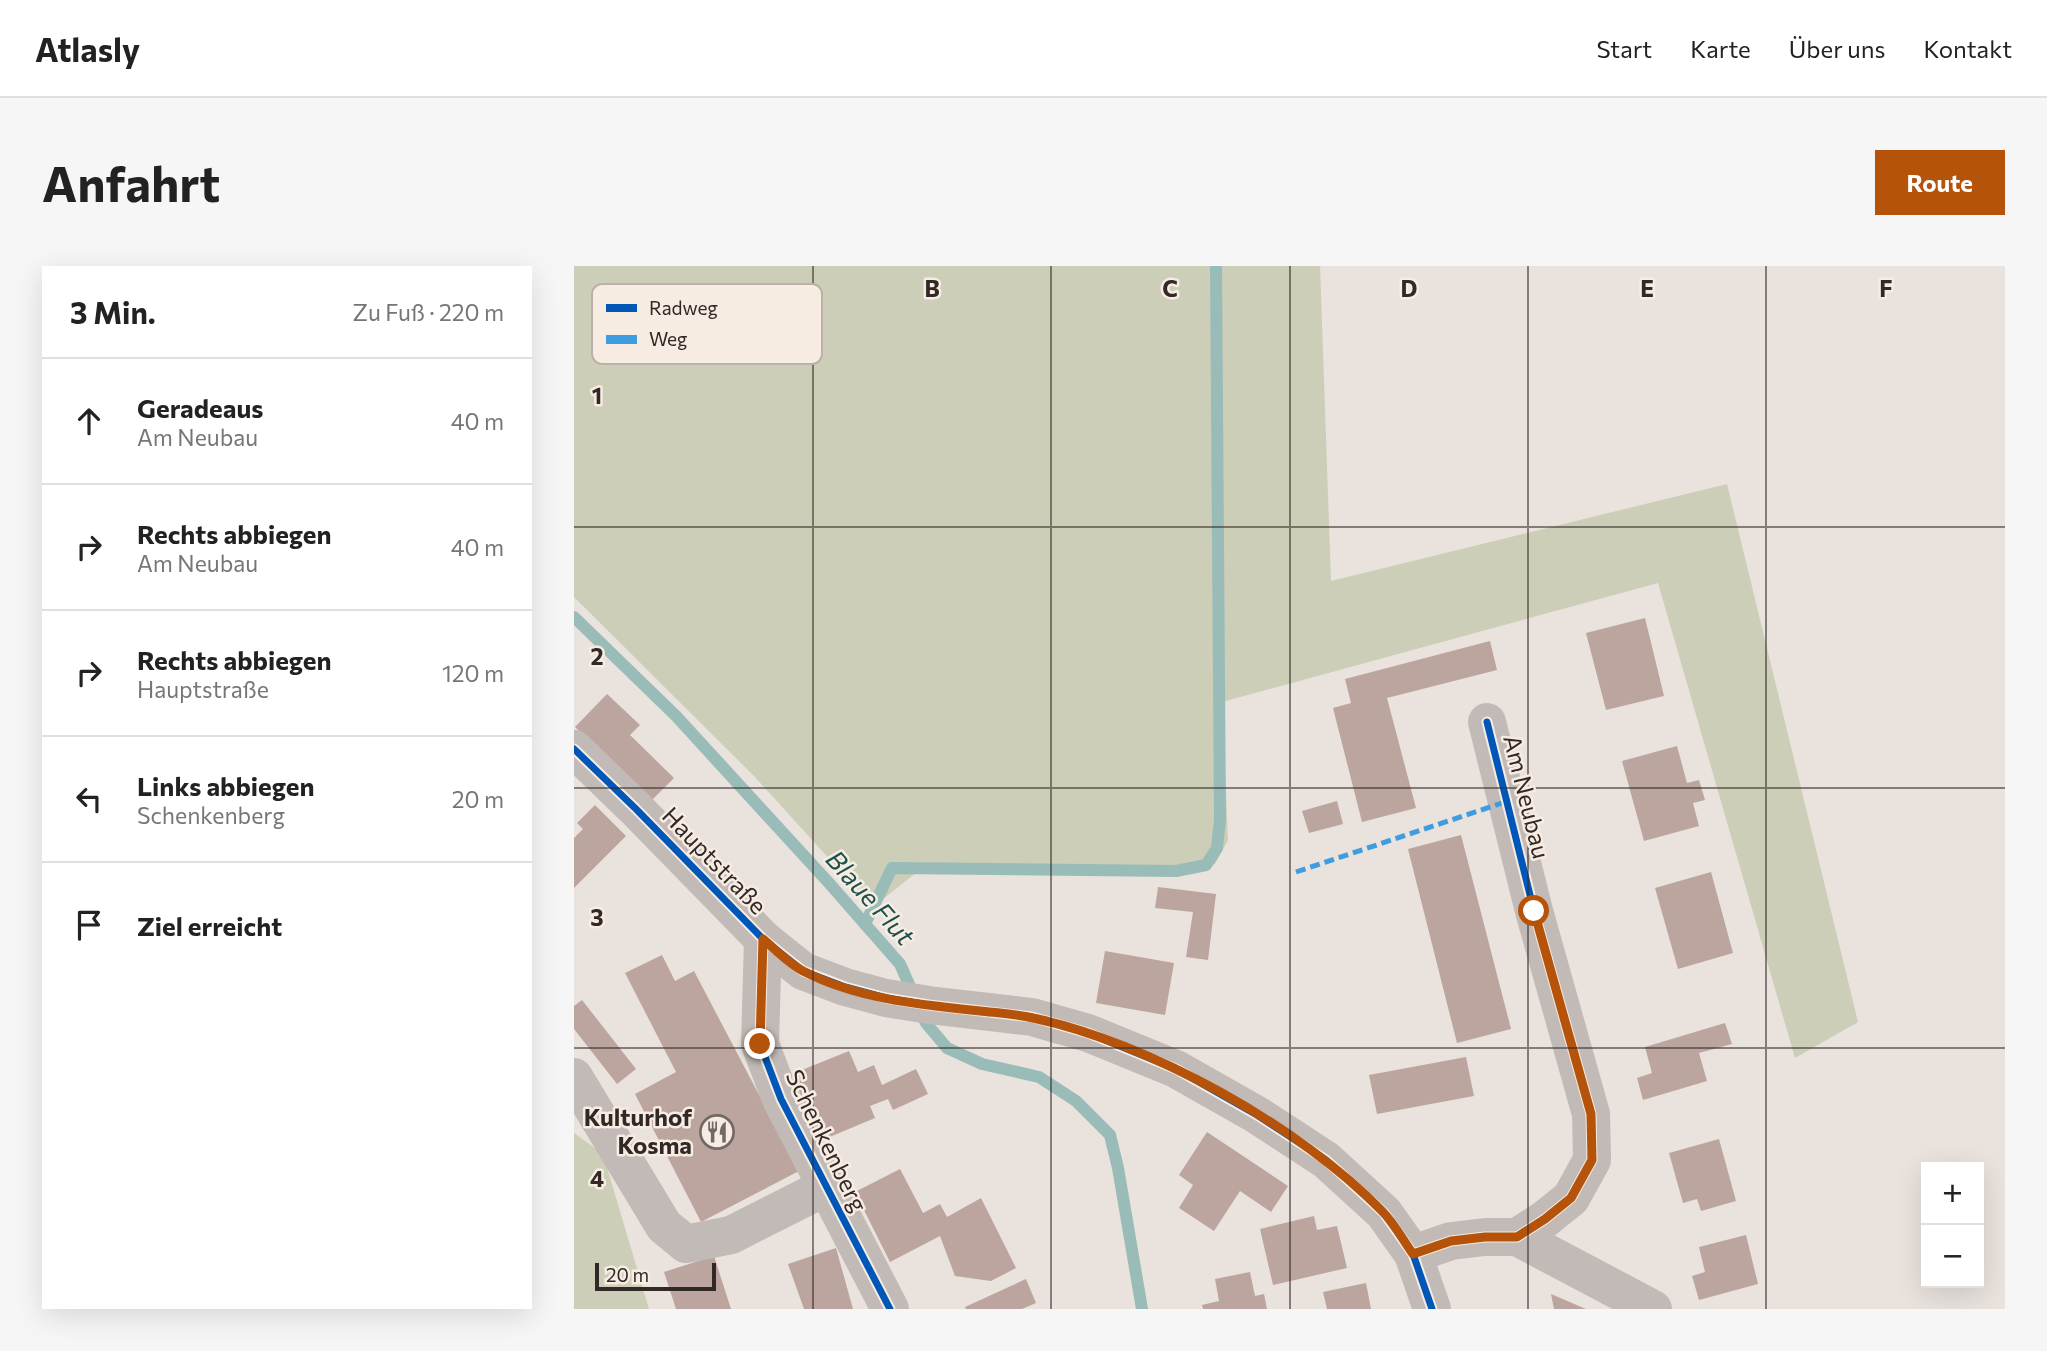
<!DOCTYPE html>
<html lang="de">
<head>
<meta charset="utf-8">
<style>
  :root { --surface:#fff; --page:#f6f6f6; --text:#222; --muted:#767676; --line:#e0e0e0; --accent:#b45309 }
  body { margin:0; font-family:Commissioner,sans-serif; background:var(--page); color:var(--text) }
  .controls { position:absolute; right:21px; bottom:21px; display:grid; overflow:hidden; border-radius:0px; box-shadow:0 7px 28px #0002 }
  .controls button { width:63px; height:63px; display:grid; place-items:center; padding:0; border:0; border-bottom:2px solid var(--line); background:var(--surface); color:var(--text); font:35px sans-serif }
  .scale { position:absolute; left:21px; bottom:18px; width:121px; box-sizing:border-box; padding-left:7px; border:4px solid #322825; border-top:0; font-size:19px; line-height:24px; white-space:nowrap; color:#322825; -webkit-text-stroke:5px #f7ece2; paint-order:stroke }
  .stop { position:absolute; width:21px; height:21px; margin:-16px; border:5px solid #b45309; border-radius:50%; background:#fff }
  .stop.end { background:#b45309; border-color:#fff; box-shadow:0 2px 7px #0008 }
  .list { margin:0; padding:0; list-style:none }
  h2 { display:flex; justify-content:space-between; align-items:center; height:91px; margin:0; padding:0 28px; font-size:30px }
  h2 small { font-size:23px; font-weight:400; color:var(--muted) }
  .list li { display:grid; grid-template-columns:46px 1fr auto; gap:21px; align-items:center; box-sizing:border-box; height:126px; padding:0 28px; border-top:2px solid var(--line) }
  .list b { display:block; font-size:26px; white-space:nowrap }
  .list p { margin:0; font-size:23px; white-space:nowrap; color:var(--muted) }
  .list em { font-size:23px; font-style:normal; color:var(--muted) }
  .icon { flex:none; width:38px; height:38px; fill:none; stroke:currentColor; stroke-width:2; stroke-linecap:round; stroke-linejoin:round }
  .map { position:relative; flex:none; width:1431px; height:1043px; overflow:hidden; border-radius:0px }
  header { display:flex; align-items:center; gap:42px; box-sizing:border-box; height:98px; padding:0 35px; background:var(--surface); border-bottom:2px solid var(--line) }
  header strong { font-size:33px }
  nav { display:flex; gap:38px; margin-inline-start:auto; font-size:24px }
  .intro { display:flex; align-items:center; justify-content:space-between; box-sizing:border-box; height:168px; padding:0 42px }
  h1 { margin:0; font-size:49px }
  .button { padding:18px 32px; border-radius:0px; background:var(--accent); color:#fff; font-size:24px; font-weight:700 }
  main { display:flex; gap:42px; padding:0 42px }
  aside { flex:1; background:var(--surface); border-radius:0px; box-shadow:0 7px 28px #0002 }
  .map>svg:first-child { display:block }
</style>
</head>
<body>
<header>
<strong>Atlasly</strong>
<nav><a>Start</a><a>Karte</a><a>Über uns</a><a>Kontakt</a></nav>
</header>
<div class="intro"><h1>Anfahrt</h1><a class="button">Route</a></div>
<main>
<aside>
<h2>3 Min.<small>Zu Fuß · 220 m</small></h2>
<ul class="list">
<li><svg class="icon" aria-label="ahead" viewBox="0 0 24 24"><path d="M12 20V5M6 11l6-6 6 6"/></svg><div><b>Geradeaus</b><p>Am Neubau</p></div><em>40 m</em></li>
<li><svg class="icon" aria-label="right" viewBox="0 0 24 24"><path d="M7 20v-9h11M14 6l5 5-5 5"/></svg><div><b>Rechts abbiegen</b><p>Am Neubau</p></div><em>40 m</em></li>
<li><svg class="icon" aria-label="right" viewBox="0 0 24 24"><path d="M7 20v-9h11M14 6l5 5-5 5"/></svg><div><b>Rechts abbiegen</b><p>Hauptstraße</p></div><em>120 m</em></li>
<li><svg class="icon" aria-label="left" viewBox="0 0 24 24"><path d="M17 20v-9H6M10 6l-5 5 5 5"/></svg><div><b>Links abbiegen</b><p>Schenkenberg</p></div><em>20 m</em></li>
<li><svg class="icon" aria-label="arrive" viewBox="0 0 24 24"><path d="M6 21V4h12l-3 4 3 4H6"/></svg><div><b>Ziel erreicht</b></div></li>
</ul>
</aside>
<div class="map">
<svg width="1431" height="1043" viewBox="0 0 1431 1043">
  <rect width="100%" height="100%" fill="#e9e2dd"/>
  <g fill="#ccceb7">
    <path d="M0 0H746L757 315 1153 218 1284 756 1221 792 1084 317 648 436 654 574 641 598 605 605 348 602 299 641 181 511 0 331Z"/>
    <path d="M0 867 29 888 75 1043H0Z"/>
  </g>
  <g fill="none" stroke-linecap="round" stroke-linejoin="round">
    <g stroke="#99bcb8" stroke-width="12">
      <path d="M0 351 102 450 255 617 326 698 352 757 373 782 408 798 465 811 502 835 536 869 544 902 568 1043"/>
      <path d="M291 658 318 602 602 605 632 599 643 582 646 554 642 0"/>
    </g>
  </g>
  <g fill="#bca59f">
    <path d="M1071 352 1090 430 1032 444 1012 367Z"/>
    <path d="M916 375 923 404 813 432 842 542 788 556 759 442 777 437 771 413Z"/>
    <path d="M33 428 66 459 56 469 100 512 76 536 1 461Z"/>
    <path d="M1103 480 1113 517 1125 514 1131 534 1119 537 1125 560 1070 575 1048 495Z"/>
    <path d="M763 535 769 558 735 567 728 545Z"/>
    <path d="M21 539 52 570 0 622V572L9 563 3 557Z"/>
    <path d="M887 569 937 763 883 777 834 583Z"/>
    <path d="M1137 606 1159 687 1104 703 1081 622Z"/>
    <path d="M584 621 642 628 634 694 612 691 619 646 581 642Z"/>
    <path d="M531 685 600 697 591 749 522 737Z"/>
    <path d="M88 689 101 715 120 705 225 905 127 956 61 828 102 806 51 707Z"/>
    <path d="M8 734 62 803 43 818 0 763V740Z"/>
    <path d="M1151 757 1158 778 1125 787 1133 815 1069 834 1063 812 1078 807 1071 781Z"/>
    <path d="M275 785 284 806 300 799 308 819 342 803 354 828 319 844 314 833 296 840 301 852 246 875 218 808Z"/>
    <path d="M892 791 900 830 803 848 795 809Z"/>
    <path d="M633 866 714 920 697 946 666 925 640 965 605 942 619 919 605 909Z"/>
    <path d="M1145 873 1162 935 1127 945 1123 933 1109 937 1095 887Z"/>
    <path d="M326 903 349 947 366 938 373 951 407 932 442 1002 417 1015 381 1010 366 970 316 996 281 926Z"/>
    <path d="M740 950 743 964 763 960 773 1002 699 1019 686 963Z"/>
    <path d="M1172 969 1184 1018 1125 1034 1118 1010 1131 1006 1125 981Z"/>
    <path d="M262 982 279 1043H230L214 998Z"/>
    <path d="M140 990 157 1043H102L90 1006Z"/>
    <path d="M676 1006 681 1030 690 1028 693 1043H629L628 1039 645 1035 641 1013Z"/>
    <path d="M452 1013 462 1037 448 1043H392L391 1041Z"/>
    <path d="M792 1017 797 1043H753L749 1026Z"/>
    <path d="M977 1028 1012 1043H980Z"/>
  </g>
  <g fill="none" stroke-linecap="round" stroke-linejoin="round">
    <g stroke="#c2bab6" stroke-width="38">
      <path d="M0 483 62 543 189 673 229 705 271 721 312 732 355 739 458 751 514 767 602 803 683 849 752 894 810 947 839 988 858 1043"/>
      <path d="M189 673 186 778 207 833 316 1043"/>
      <path d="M0 811 90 960 112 978 157 969 252 921"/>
      <path d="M943 971 1079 1043"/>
      <path d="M839 988 877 975 911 971H943L971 953 997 932 1018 894 1017 848 960 645 913 456"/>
    </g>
    <path stroke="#3e9ce0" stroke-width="5" stroke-dasharray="10 5" stroke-linecap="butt" d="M722 606 934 535"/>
    <g stroke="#f7ece2" stroke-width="11">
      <g id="cycleway">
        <path d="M0 483 62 543 189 673 229 705 271 721 312 732 355 739 458 751 514 767 602 803 683 849 752 894 810 947 839 988 858 1043"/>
        <path d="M189 673 186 778 207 833 316 1043"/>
        <path d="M839 988 877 975 911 971H943L971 953 997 932 1018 894 1017 848 960 645 913 456"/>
      </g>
    </g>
    <use href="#cycleway" stroke="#0057b8" stroke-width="7"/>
  </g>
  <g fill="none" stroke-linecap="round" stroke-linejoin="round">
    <path stroke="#b45309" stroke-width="9" d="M186 778 189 673C202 684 216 699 231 706 284 733 348 739 406 745 424 747 442 748 459 752 574 776 727 861 808 945 820 957 829 974 839 988L877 975 911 971H943L971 953 997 932 1018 894 1017 848 960 645"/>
  </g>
  <path fill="none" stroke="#322825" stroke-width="2" stroke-opacity="0.55" d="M239 0V1043M477 0V1043M716 0V1043M954 0V1043M1192 0V1043M0 261H1431M0 522H1431M0 782H1431"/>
  <defs>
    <g id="restaurant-ring" transform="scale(1.75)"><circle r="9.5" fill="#f7ece2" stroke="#726965" stroke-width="1.5"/><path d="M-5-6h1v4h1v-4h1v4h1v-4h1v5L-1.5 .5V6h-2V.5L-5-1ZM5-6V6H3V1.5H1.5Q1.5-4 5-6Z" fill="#726965"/></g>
  </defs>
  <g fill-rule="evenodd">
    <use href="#restaurant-ring" x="143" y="866"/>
  </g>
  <g text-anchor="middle" stroke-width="5" stroke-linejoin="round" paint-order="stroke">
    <g font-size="24" fill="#322825" stroke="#f7ece2">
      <text transform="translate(952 531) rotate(76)" y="8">Am Neubau</text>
      <text transform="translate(140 595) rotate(46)" y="8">Hauptstraße</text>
      <text transform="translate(252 875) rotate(64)" y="8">Schenkenberg</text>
    </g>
    <g font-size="24" font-weight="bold" fill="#322825" stroke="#f7ece2" text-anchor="end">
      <text x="118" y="860">Kulturhof<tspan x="118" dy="28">Kosma</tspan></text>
    </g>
    <g font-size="26" font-style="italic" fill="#1d514f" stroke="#f7ece2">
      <text transform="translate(296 632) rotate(48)" y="9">Blaue Flut</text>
    </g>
  </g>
  <rect x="18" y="18" width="230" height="80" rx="10" fill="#f7ece2" stroke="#bcb1a9" stroke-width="2"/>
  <rect x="32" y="38" width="31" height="8" fill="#0057b8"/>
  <rect x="32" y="69" width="31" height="9" fill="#3e9ce0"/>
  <g font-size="19" fill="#322825">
    <text x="75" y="49">Radweg</text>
    <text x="75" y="80">Weg</text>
  </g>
  <g font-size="23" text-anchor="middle" font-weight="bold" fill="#322825" stroke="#f7ece2" stroke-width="5" stroke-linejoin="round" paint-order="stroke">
    <text x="358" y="31">B</text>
    <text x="596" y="31">C</text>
    <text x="835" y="31">D</text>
    <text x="1073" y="31">E</text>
    <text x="1312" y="31">F</text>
    <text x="23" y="138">1</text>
    <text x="23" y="399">2</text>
    <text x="23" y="660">3</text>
    <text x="23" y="921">4</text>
  </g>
</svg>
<div class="controls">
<button>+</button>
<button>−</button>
</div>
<div class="scale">20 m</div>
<div class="stop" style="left:960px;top:645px"></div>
<div class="stop end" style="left:186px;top:778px"></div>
</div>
</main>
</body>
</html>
